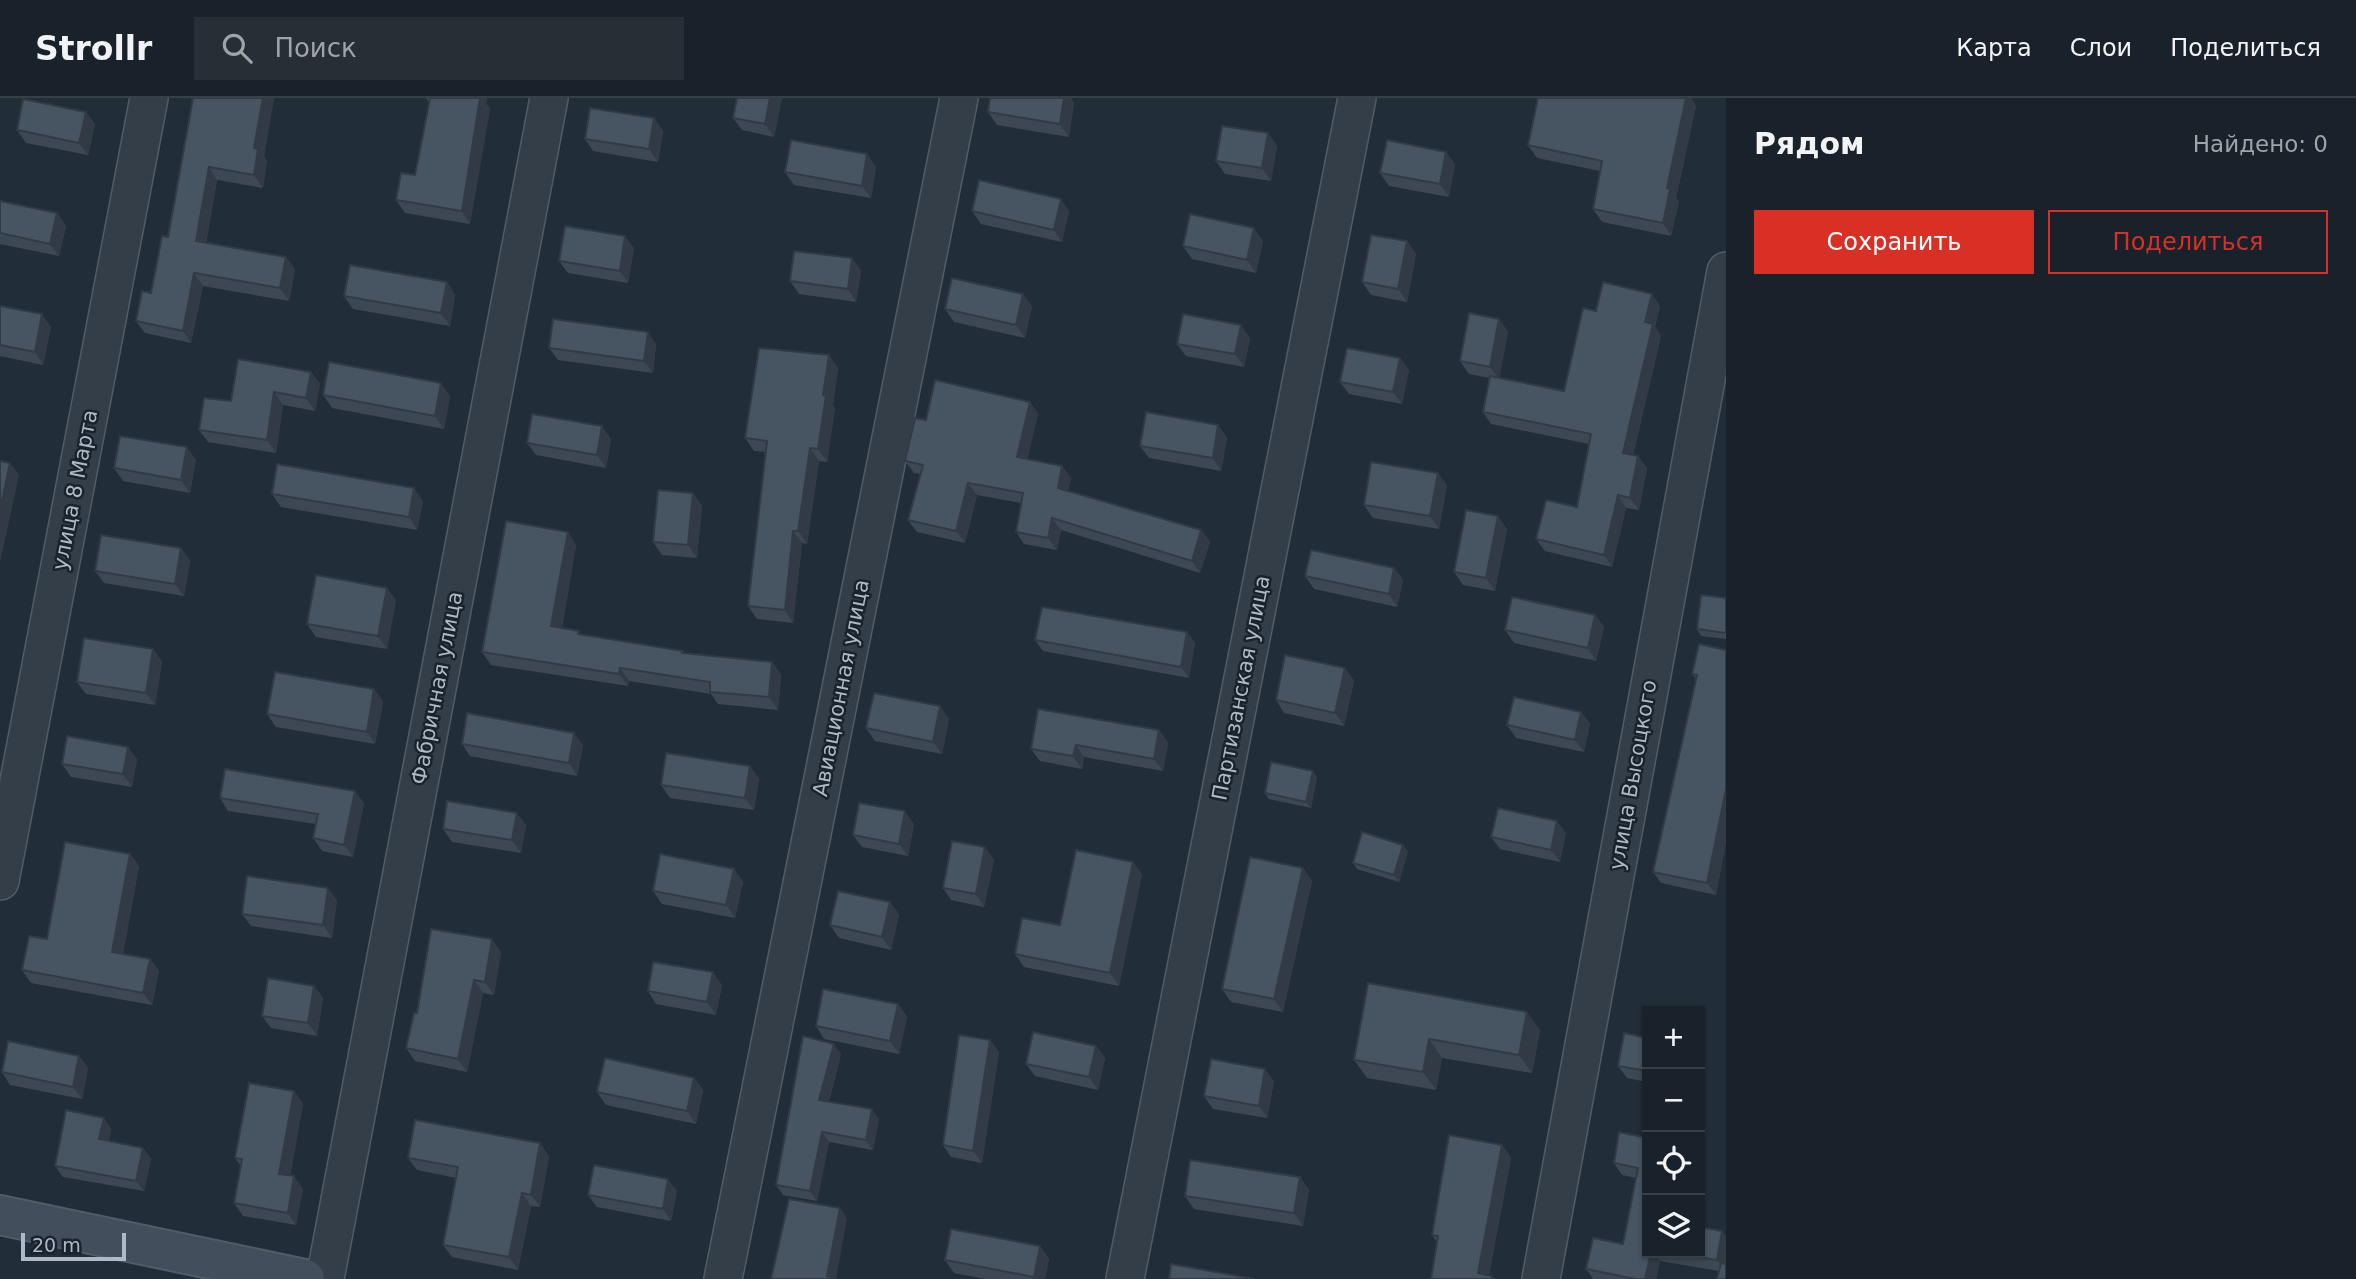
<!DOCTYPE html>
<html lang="ru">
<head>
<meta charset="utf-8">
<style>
  :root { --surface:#19222a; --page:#262f36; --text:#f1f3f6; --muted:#9fa4a8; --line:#373f47; --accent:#d93025 }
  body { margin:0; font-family:"DejaVu Sans",sans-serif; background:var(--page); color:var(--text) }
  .controls { position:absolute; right:21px; bottom:21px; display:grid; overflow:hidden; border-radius:0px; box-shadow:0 2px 5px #0004 }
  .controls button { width:63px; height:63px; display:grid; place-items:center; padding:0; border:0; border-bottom:2px solid var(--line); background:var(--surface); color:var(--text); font:35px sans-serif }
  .scale { position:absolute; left:21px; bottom:18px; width:105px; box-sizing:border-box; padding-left:7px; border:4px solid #afb9c5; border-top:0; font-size:19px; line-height:24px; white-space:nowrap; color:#afb9c5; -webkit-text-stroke:5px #1a232d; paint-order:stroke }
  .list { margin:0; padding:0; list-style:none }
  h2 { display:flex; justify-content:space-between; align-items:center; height:91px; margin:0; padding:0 28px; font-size:30px }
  h2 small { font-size:23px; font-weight:400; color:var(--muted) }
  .actions { display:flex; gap:14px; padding:21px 28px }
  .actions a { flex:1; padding:16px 0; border:2px solid var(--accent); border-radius:0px; text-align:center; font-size:24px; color:var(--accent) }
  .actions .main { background:var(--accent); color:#fff }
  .icon { flex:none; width:38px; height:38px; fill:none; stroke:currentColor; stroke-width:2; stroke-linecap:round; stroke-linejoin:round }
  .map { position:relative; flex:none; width:1726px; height:1181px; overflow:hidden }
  header { display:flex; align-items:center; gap:42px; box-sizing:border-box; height:98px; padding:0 35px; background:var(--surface); border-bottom:2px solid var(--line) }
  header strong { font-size:33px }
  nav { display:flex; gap:38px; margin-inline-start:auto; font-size:24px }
  .search { width:490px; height:63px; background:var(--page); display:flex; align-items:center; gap:18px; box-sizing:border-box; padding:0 24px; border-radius:0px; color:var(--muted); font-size:26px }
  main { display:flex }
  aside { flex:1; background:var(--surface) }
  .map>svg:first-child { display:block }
</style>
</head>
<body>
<header>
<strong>Strollr</strong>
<div class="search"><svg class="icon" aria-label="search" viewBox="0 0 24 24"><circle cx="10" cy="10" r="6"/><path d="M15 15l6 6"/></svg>Поиск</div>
<nav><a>Карта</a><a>Слои</a><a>Поделиться</a></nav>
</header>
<main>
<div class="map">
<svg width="1726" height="1181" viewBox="0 0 1726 1181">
  <rect width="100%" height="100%" fill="#212d38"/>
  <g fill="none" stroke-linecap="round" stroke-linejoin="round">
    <g stroke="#525c66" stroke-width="40">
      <g id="minor">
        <path d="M0 783 149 0"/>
        <path d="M325 1181 549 0"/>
        <path d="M723 1181 959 0"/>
        <path d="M1125 1181 1357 0"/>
        <path d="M1541 1181 1726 173"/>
      </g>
    </g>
    <g stroke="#525c66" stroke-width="42">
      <path id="secondary" d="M0 1117 305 1181"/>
    </g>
    <use href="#minor" stroke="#343e49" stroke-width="37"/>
    <use href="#secondary" stroke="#424e5c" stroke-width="38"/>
  </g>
  <g fill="#3d4854">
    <path d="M191 0H274L264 58 267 63 263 90 217 82 206 145 286 159 295 172 289 203 203 188 191 245 145 235 136 223 151 195 168 139 192 2Z"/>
    <path d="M426 0H487L486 6 490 10 470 126 405 115 396 102 415 77 429 4Z"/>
    <path d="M737 0H782L774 39 742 32 733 20Z"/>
    <path d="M990 0H1071L1074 5 1069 39 997 27 988 14Z"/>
    <path d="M1538 0H1691L1696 8 1676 100 1679 103 1671 138 1602 124 1593 111 1600 73 1537 60 1528 47Z"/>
    <path d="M654 20 663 33 658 64 593 53 585 41Z"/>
    <path d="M95 26 88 57 26 45 17 32Z"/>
    <path d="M1268 35 1277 48 1271 83 1225 76 1216 63Z"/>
    <path d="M867 56 876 69 871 100 794 87 785 74Z"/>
    <path d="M1455 66 1449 99 1389 88 1380 75Z"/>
    <path d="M0 103 57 115 66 128 59 158 0 146Z"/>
    <path d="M972 113H1069L1062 144 981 126Z"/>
    <path d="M1263 143 1256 175 1192 161 1183 148Z"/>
    <path d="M1407 143 1416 156 1407 204 1371 197 1362 184Z"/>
    <path d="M634 150 628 185 568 175 559 163Z"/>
    <path d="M852 160 861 173 856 204 799 196 790 183Z"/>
    <path d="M447 184 455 197 450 228 353 211 344 198Z"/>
    <path d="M0 208 51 229 43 267 0 258Z"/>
    <path d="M1032 208 1025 240 954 224 945 211Z"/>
    <path d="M1660 208 1655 229 1661 238 1633 357 1647 370 1639 412 1626 410 1612 469 1545 453 1536 441 1577 409 1589 346 1491 326 1483 314 1489 280 1469 276 1460 263 1499 221 1508 234 1499 280 1564 293 1596 213Z"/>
    <path d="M1250 240 1244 269 1186 258 1177 246Z"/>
    <path d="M656 246 653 275 558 262 549 250Z"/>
    <path d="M1400 260 1409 272 1402 306 1349 296 1340 284Z"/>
    <path d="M838 270 833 307 835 310 827 364 819 363 807 446 802 445 793 525 757 521 748 508 766 354 754 353 745 340Z"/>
    <path d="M311 274 320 286 315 313 283 307 276 355 208 344 199 332 231 303Z"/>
    <path d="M323 297 450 298 444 331 332 310Z"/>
    <path d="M1030 304 1038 316 1027 362 1062 368 1071 380 1068 393 1201 432 1210 444 1200 475 1061 432 1057 452 1024 446 1016 434 1021 405 977 397 965 445 917 434 908 422 920 376 914 375 905 363 926 322Z"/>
    <path d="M1218 327 1227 340 1221 373 1149 360 1140 348Z"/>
    <path d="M611 341 606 370 536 357 527 345Z"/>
    <path d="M196 362 190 395 123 383 114 370Z"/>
    <path d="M1447 387 1439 431 1373 420 1364 407Z"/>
    <path d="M693 395 702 408 697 460 662 457 653 444Z"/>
    <path d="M272 396 423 403 417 432 281 409Z"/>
    <path d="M1507 431 1495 493 1463 487 1454 474Z"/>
    <path d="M576 447 562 530 582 537 685 556 772 564 781 577 778 612 718 606 711 596 629 583 628 588 491 567 482 554Z"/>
    <path d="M181 450 190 463 184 498 104 485 95 473Z"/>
    <path d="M1394 470 1403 482 1397 509 1314 491 1305 478Z"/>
    <path d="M1726 500V541L1701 538 1697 531Z"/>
    <path d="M396 502 387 551 316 539 307 526Z"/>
    <path d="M1595 517 1604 529 1596 563 1514 545 1505 532Z"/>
    <path d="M1187 534 1195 545 1189 580 1043 553 1035 542Z"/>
    <path d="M153 551 162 564 155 607 86 596 77 584Z"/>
    <path d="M1726 552V744L1716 797 1661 785 1653 774 1696 581 1692 576Z"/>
    <path d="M1345 570 1354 583 1344 628 1284 615 1276 602Z"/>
    <path d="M374 591 383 604 375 646 276 629 267 616Z"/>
    <path d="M1581 614 1590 626 1584 654 1516 640 1507 627Z"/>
    <path d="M949 621 942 656 875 643 866 630Z"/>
    <path d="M1159 632 1168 645 1163 673 1084 659 1082 671 1040 663 1031 651Z"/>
    <path d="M462 646 583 647 577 678 470 658Z"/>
    <path d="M137 661 132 689 71 679 62 666Z"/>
    <path d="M1317 679 1311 710 1269 701 1265 695Z"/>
    <path d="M759 680 754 712 670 700 661 687Z"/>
    <path d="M220 700 364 705 353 759 322 753 313 740 316 726 228 713Z"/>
    <path d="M914 726 908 758 862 749 853 737Z"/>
    <path d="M526 727 521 755 452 744 443 731Z"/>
    <path d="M1566 735 1560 764 1500 751 1491 739Z"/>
    <path d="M985 749 994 762 984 809 951 802 943 790Z"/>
    <path d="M1408 753 1399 784 1357 771 1353 765Z"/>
    <path d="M130 756 139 768 123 856 150 861 159 873 152 907 31 885 22 872 47 841Z"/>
    <path d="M1303 770 1312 783 1283 914 1231 904 1222 891Z"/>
    <path d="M734 771 743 784 735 820 662 806 653 793Z"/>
    <path d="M1142 776 1119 888 1024 869 1015 856Z"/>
    <path d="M337 802 332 840 251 828 242 816Z"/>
    <path d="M899 816 891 852 839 840 830 827Z"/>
    <path d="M501 854 494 897 483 895 467 974 415 963 406 950 417 915Z"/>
    <path d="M1368 885 1540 932 1532 975 1442 960 1436 992 1367 980 1354 962Z"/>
    <path d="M722 887 716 917 656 906 648 893Z"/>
    <path d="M314 888 323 900 317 938 271 930 262 918Z"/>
    <path d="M898 906 907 919 899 956 824 941 816 928Z"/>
    <path d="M1647 940V984L1627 980 1618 968Z"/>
    <path d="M990 942 999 954 982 1065 951 1059 943 1047Z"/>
    <path d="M1096 948 1105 960 1098 992 1035 978 1026 966Z"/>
    <path d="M841 956 829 1003 879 1021 873 1052 829 1044 817 1103 783 1097 776 1087Z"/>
    <path d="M79 958 88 970 82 1001 10 987 2 974Z"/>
    <path d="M694 980 703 992 696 1026 606 1007 597 994Z"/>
    <path d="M1274 983 1267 1020 1213 1011 1204 998Z"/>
    <path d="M294 993 303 1006 290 1078 303 1091 296 1127 243 1118 234 1105 241 1068 235 1060Z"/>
    <path d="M111 1031 109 1043 143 1050 151 1061 144 1093 63 1079 55 1068Z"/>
    <path d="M1647 1040V1155H1700L1722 1133 1726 1138V1181L1719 1173 1660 1163 1656 1181H1593L1586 1171 1623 1146 1636 1080 1622 1077 1614 1065Z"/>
    <path d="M1502 1047 1511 1060 1489 1177 1492 1178 1495 1181H1431L1437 1144 1432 1137Z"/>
    <path d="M549 1058 540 1109 531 1108 518 1172 452 1159 443 1147 456 1080 417 1072 408 1060Z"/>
    <path d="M1300 1079 1309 1092 1303 1128 1194 1111 1185 1098Z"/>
    <path d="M677 1093 671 1123 597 1109 588 1097Z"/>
    <path d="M1040 1148 1049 1161 1045 1181H985L954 1175 945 1162Z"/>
  </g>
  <g fill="#323b45">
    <path d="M263 0H274L264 58 267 63 263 90 254 77V50Z"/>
    <path d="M479 0H487L486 6 490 10 470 126 462 113Z"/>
    <path d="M770 0H782L774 39 765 26Z"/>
    <path d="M1064 0H1071L1074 5 1069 39 1060 26Z"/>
    <path d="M1686 0H1691L1696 8 1676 100 1679 103 1671 138 1663 125 1667 90Z"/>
    <path d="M86 14 95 26 88 57 79 45Z"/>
    <path d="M654 20 663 33 658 64 649 51Z"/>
    <path d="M1268 35 1277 48 1271 83 1262 70Z"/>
    <path d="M1446 54 1455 66 1449 99 1440 86Z"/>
    <path d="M867 56 876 69 871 100 862 88Z"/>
    <path d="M209 69 217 82 204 156 196 143Z"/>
    <path d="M1061 101 1069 113 1062 144 1054 132Z"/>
    <path d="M57 115 66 128 59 158 50 146Z"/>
    <path d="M1254 130 1263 143 1256 175 1247 162Z"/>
    <path d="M625 138 634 150 628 185 620 173Z"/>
    <path d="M1407 143 1416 156 1407 204 1398 191Z"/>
    <path d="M286 159 295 172 289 203 280 190Z"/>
    <path d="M852 160 861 173 856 204 848 191Z"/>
    <path d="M194 175 203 188 191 245 183 233Z"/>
    <path d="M447 184 455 197 450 228 441 215Z"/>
    <path d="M1023 196 1032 208 1025 240 1016 227Z"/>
    <path d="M1652 196 1660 208 1655 229 1661 238 1631 367 1623 355 1645 224Z"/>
    <path d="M42 216 51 229 43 267 35 254Z"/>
    <path d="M1499 221 1508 234 1499 282 1490 269Z"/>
    <path d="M1241 227 1250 240 1244 269 1235 256Z"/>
    <path d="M648 234 656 246 653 275 644 263Z"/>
    <path d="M829 257 838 270 833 307 835 310 827 364 818 351Z"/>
    <path d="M1400 260 1409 272 1402 306 1393 294Z"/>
    <path d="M311 274 320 286 315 313 306 300Z"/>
    <path d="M441 285 450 298 444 331 435 318Z"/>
    <path d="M274 294 283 307 276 355 267 342Z"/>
    <path d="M1030 304 1038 316 1025 371 1017 359Z"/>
    <path d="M1218 327 1227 340 1221 373 1213 360Z"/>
    <path d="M602 328 611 341 606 370 597 357Z"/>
    <path d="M187 349 196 362 190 395 181 382Z"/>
    <path d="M810 350 819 363 807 446 798 433Z"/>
    <path d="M1638 358 1647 370 1639 412 1630 400Z"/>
    <path d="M10 365 19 377 0 465V412Z"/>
    <path d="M1062 368 1071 380 1066 402 1058 390Z"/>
    <path d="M1438 375 1447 387 1439 431 1430 418Z"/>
    <path d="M968 385 977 397 965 445 956 433Z"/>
    <path d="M414 390 423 403 417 432 409 419Z"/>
    <path d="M693 395 702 408 697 460 688 447Z"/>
    <path d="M1618 397 1626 410 1612 469 1604 457Z"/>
    <path d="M1498 418 1507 431 1495 493 1486 480Z"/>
    <path d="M1052 420 1061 432 1057 452 1048 440Z"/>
    <path d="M1201 432 1210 444 1200 475 1192 463Z"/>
    <path d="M793 433 802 445 793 525 785 512Z"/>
    <path d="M568 434 576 447 560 541 551 528Z"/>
    <path d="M181 450 190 463 184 498 175 486Z"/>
    <path d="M1394 470 1403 482 1397 509 1389 496Z"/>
    <path d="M387 490 396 502 387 551 378 538Z"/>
    <path d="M1595 517 1604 529 1596 563 1588 550Z"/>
    <path d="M1187 534 1195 545 1189 580 1181 569Z"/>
    <path d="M153 551 162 564 155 607 146 595Z"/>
    <path d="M772 564 781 577 778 612 769 599Z"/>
    <path d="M620 570 629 583 628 588 619 576Z"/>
    <path d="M1345 570 1354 583 1344 628 1335 615Z"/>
    <path d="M374 591 383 604 375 646 367 634Z"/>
    <path d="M940 608 949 621 942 656 933 644Z"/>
    <path d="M1581 614 1590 626 1584 654 1575 642Z"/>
    <path d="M1159 632 1168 645 1163 673 1154 661Z"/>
    <path d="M574 635 583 647 577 678 569 665Z"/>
    <path d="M1076 647 1084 659 1082 671 1073 658Z"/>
    <path d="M128 649 137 661 132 689 123 676Z"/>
    <path d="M750 668 759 680 754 712 745 700Z"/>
    <path d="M1313 673 1317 679 1311 710 1306 704Z"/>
    <path d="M1726 691V744L1716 797 1707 785Z"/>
    <path d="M355 693 364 705 353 759 344 747Z"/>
    <path d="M905 713 914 726 908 758 899 746Z"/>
    <path d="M517 715 526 727 521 755 512 742Z"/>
    <path d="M1557 723 1566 735 1560 764 1551 752Z"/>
    <path d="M1403 747 1408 753 1399 784 1394 777Z"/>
    <path d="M985 749 994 762 984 809 976 796Z"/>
    <path d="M130 756 139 768 121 866 112 854Z"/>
    <path d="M1133 764 1142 776 1119 888 1110 875Z"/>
    <path d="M1303 770 1312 783 1283 914 1274 901Z"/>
    <path d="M734 771 743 784 735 820 726 807Z"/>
    <path d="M328 790 337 802 332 840 323 827Z"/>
    <path d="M890 804 899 816 891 852 882 839Z"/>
    <path d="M492 841 501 854 494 897 485 884Z"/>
    <path d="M150 861 159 873 152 907 143 895Z"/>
    <path d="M713 874 722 887 716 917 707 904Z"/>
    <path d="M474 882 483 895 467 974 458 961Z"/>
    <path d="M314 888 323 900 317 938 308 925Z"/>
    <path d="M898 906 907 919 899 956 890 943Z"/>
    <path d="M1527 914 1540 932 1532 975 1519 957Z"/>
    <path d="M1429 941 1442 960 1436 992 1423 974Z"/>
    <path d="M990 942 999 954 982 1065 973 1053Z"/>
    <path d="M834 946 841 956 826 1012 819 1002Z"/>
    <path d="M1096 948 1105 960 1098 992 1089 979Z"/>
    <path d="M79 958 88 970 82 1001 73 989Z"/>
    <path d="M1265 971 1274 983 1267 1020 1259 1008Z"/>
    <path d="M694 980 703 992 696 1026 687 1013Z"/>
    <path d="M294 993 303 1006 288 1089 279 1076Z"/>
    <path d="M872 1011 879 1021 873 1052 866 1042Z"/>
    <path d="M104 1020 111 1031 107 1052 99 1041Z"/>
    <path d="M822 1034 829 1044 817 1103 810 1093Z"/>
    <path d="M540 1045 549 1058 540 1109 531 1097Z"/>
    <path d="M1502 1047 1511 1060 1488 1181 1478 1175Z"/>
    <path d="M143 1050 151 1061 144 1093 136 1083Z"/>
    <path d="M294 1078 303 1091 296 1127 288 1115Z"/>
    <path d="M1300 1079 1309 1092 1303 1128 1294 1115Z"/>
    <path d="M668 1081 677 1093 671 1123 663 1111Z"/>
    <path d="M522 1095 531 1108 518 1172 509 1159Z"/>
    <path d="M840 1110 847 1120 836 1181 827 1178Z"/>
    <path d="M1722 1133 1726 1138V1174L1717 1162Z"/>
    <path d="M1040 1148 1049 1161 1045 1181H1035L1034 1179Z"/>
    <path d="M1651 1155H1654L1660 1163 1656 1181H1645Z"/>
  </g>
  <g fill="#475462" stroke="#323b45" stroke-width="2">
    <path d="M193 0H263L254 50 258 51 254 77 209 69 196 143 286 159 280 190 194 175 183 233 136 223 142 193 151 195 162 138 168 139Z"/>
    <path d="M430 0H480L462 113 396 102 401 75 415 77Z"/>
    <path d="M737 0H770L765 26 733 20Z"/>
    <path d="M990 0H1064L1060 26 988 14Z"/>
    <path d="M1538 0H1686L1667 90 1670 91 1663 125 1593 111 1602 63 1528 47Z"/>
    <path d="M23 1 86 14 79 45 17 32Z"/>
    <path d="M590 10 654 20 649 51 585 41Z"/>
    <path d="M1222 28 1268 35 1262 70 1216 63Z"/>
    <path d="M791 42 867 56 862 88 785 74Z"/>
    <path d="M1387 42 1446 54 1440 86 1380 75Z"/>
    <path d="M979 82 1061 101 1054 132 972 113Z"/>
    <path d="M0 103 57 115 50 146 0 135Z"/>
    <path d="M1190 116 1254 130 1247 162 1183 148Z"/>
    <path d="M565 128 625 138 620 173 559 163Z"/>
    <path d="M1371 137 1407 143 1398 191 1362 184Z"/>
    <path d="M794 153 852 160 848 191 790 183Z"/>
    <path d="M350 167 447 184 441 215 344 198Z"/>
    <path d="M952 180 1023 196 1016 227 945 211Z"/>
    <path d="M1603 184 1652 196 1645 224 1653 226 1623 355 1638 358 1630 400 1618 397 1604 457 1536 441 1546 402 1577 409 1591 336 1483 314 1490 278 1564 293 1583 210 1596 213Z"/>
    <path d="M0 208 42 216 35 254 0 247Z"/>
    <path d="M1469 215 1499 221 1490 269 1460 263Z"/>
    <path d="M1183 216 1241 227 1235 256 1177 246Z"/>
    <path d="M553 221 648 234 644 263 549 250Z"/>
    <path d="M759 250 829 257 823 297 826 298 818 351 810 350 798 433H793L785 512 748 508 767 343 745 340Z"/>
    <path d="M1347 250 1400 260 1393 294 1340 284Z"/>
    <path d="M238 261 311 274 306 300 274 294 267 342 199 332 204 300 231 303Z"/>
    <path d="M329 264 441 285 435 318 323 297Z"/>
    <path d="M935 282 1030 304 1017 359 1062 368 1058 390 1201 432 1192 463 1052 420 1048 440 1016 434 1023 395 968 385 956 433 908 422 923 367 905 363 915 320 926 322Z"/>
    <path d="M1146 314 1218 327 1213 360 1140 348Z"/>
    <path d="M532 316 602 328 597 357 527 345Z"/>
    <path d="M120 338 187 349 181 382 114 370Z"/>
    <path d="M0 363 10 365 0 412Z"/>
    <path d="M1371 364 1438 375 1430 418 1364 407Z"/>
    <path d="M277 366 414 390 409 419 272 396Z"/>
    <path d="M658 392 693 395 688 447 653 444Z"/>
    <path d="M1466 412 1498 418 1486 480 1454 474Z"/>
    <path d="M506 423 568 434 551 528 579 533 578 536 683 553 682 555 772 564 769 599 710 594V584L620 570 619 576 482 554Z"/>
    <path d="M101 437 181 450 175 486 95 473Z"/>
    <path d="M1311 452 1394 470 1389 496 1305 478Z"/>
    <path d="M316 477 387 490 378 538 307 526Z"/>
    <path d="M1701 497 1726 500V535L1697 531Z"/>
    <path d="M1512 499 1595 517 1588 550 1505 532Z"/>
    <path d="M1042 509 1187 534 1181 569 1035 542Z"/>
    <path d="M84 540 153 551 146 595 77 584Z"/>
    <path d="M1699 546 1726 552V691L1707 785 1653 774 1697 577 1692 576Z"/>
    <path d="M1285 557 1345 570 1335 615 1276 602Z"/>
    <path d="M275 574 374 591 367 634 267 616Z"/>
    <path d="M874 595 940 608 933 644 866 630Z"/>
    <path d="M1514 599 1581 614 1575 642 1507 627Z"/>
    <path d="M1038 611 1159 632 1154 661 1076 647 1073 658 1031 651Z"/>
    <path d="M467 615 574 635 569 665 462 646Z"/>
    <path d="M67 638 128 649 123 676 62 666Z"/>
    <path d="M666 655 750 668 745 700 661 687Z"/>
    <path d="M1271 664 1313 673 1306 704 1265 695Z"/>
    <path d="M225 671 355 693 344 747 313 740 318 716 220 700Z"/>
    <path d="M447 703 517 715 512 742 443 731Z"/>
    <path d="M859 705 905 713 899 746 853 737Z"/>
    <path d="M1498 710 1557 723 1551 752 1491 739Z"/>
    <path d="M1362 734 1403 747 1394 777 1353 765Z"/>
    <path d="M952 743 985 749 976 796 943 790Z"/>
    <path d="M65 744 130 756 112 854 150 861 143 895 22 872 29 838 47 841Z"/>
    <path d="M1076 752 1133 764 1110 875 1015 856 1022 820 1060 827Z"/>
    <path d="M660 756 734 771 726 807 653 793Z"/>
    <path d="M1250 759 1303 770 1274 901 1222 891Z"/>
    <path d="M247 778 328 790 323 827 242 816Z"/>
    <path d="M838 793 890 804 882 839 830 827Z"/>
    <path d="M431 831 492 841 485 884 474 882 458 961 406 950 414 915H417Z"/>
    <path d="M653 864 713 874 707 904 648 893Z"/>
    <path d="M268 880 314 888 308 925 262 918Z"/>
    <path d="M1368 885 1527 914 1519 957 1429 941 1423 974 1354 962Z"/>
    <path d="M823 891 898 906 890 943 816 928Z"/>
    <path d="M1033 934 1096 948 1089 979 1026 966Z"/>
    <path d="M1624 935 1647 940V973L1618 968Z"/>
    <path d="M959 937 990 942 973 1053 943 1047Z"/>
    <path d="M803 938 834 946 819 1002 872 1011 866 1042 822 1034 810 1093 776 1087Z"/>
    <path d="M8 943 79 958 73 989 2 974Z"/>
    <path d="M605 960 694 980 687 1013 597 994Z"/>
    <path d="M1211 961 1265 971 1259 1008 1204 998Z"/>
    <path d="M249 985 294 993 279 1076 294 1078 288 1115 234 1105 242 1061 235 1060Z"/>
    <path d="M66 1012 104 1020 99 1041 143 1050 136 1083 55 1068Z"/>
    <path d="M415 1022 540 1045 531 1097 522 1095 509 1159 443 1147 458 1069 408 1060Z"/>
    <path d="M1619 1034 1647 1040V1155H1651L1645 1181H1635L1586 1171 1593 1140 1623 1146 1638 1070 1614 1065Z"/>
    <path d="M1449 1037 1502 1047 1478 1175 1492 1178V1181H1431L1438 1138 1432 1137Z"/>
    <path d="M1190 1062 1300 1079 1294 1115 1185 1098Z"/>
    <path d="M594 1067 668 1081 663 1111 588 1097Z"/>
    <path d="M789 1101 840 1110 827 1178 837 1181H771Z"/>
    <path d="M1700 1129 1722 1133 1717 1162 1674 1155H1700Z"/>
    <path d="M951 1131 1040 1148 1034 1179 945 1162Z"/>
    <path d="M1721 1165 1726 1166V1181H1717Z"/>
    <path d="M1171 1166 1255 1181H1169Z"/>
  </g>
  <g text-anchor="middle" stroke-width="5" stroke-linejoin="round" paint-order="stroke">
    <g font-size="21" fill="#afb9c5" stroke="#1a232d">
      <text transform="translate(75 392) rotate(-79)" y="7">улица 8 Марта</text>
      <text transform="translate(437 590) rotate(-79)" y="7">Фабричная улица</text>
      <text transform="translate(841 590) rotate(-79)" y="7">Авиационная улица</text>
      <text transform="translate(1241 590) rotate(-79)" y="7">Партизанская улица</text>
      <text transform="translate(1633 677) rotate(-80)" y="7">улица Высоцкого</text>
    </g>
  </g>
</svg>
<div class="controls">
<button>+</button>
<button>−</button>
<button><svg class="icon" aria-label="locate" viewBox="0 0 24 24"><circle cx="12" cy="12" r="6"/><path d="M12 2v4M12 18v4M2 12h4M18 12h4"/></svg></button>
<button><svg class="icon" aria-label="layers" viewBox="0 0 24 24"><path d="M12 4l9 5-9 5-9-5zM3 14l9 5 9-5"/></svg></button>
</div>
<div class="scale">20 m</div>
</div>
<aside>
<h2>Рядом<small>Найдено: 0</small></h2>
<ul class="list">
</ul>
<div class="actions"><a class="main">Сохранить</a><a>Поделиться</a></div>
</aside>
</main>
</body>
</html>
